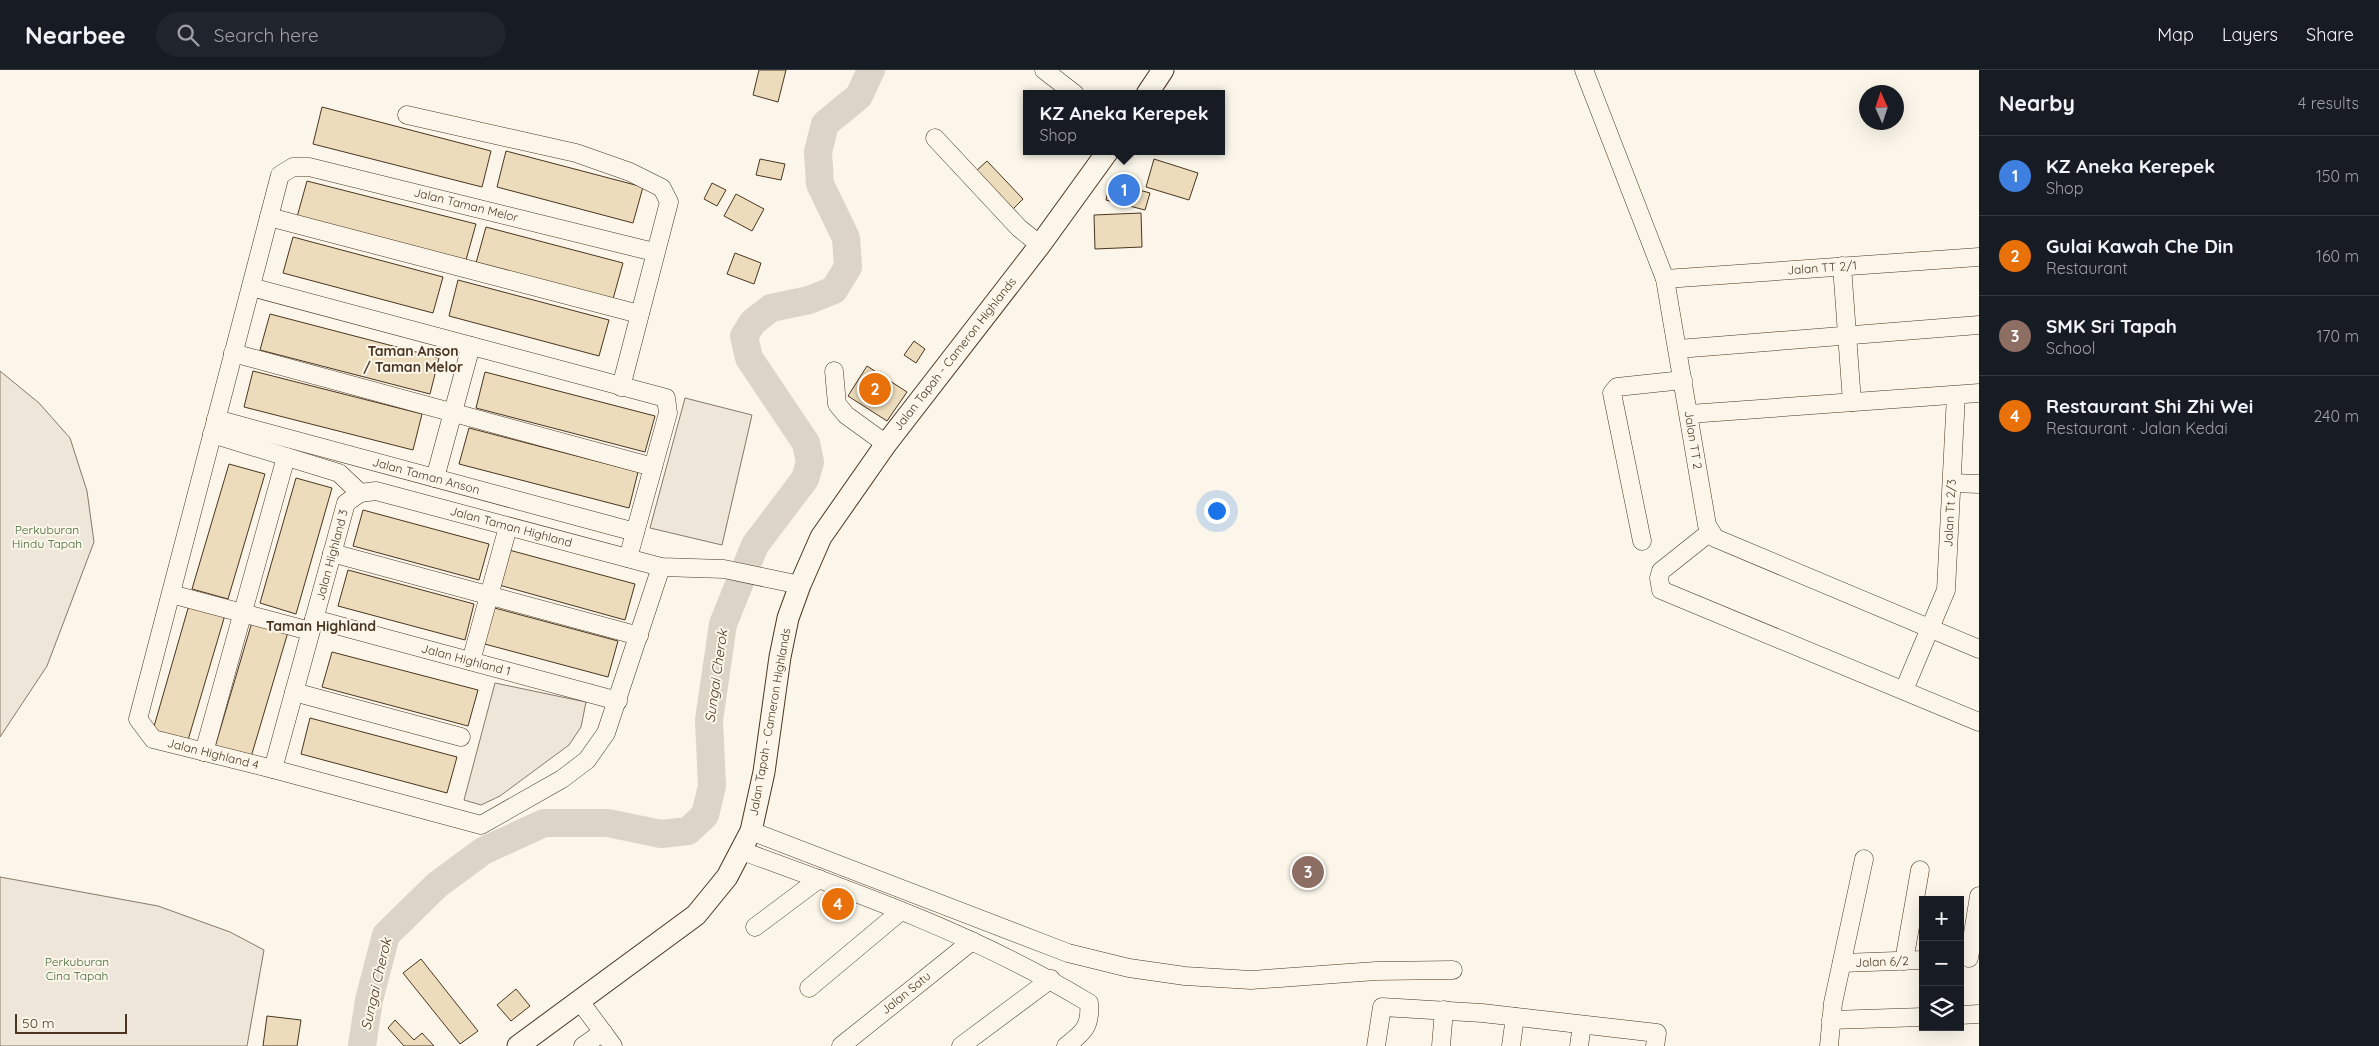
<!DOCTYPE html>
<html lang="en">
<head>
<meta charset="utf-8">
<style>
  :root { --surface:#171b24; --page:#20242c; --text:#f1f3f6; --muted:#9ea1a6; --line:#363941; --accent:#c62828 }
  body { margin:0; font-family:Quicksand,sans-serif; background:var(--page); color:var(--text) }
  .controls { position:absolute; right:15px; bottom:15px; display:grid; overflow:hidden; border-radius:0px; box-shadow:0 5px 20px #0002 }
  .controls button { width:45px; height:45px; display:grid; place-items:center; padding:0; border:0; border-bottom:1px solid var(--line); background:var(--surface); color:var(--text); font:25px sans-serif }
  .compass { position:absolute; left:1859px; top:15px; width:45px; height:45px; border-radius:50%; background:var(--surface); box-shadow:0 5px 20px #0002; rotate:357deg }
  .scale { position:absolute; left:15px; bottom:12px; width:112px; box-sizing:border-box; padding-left:5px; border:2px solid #4a3520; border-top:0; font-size:14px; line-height:18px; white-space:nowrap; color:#4a3520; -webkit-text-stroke:4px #fbf6e9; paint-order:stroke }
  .you { position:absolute; left:1216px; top:440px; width:18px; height:18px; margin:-12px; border:4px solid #fff; border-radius:50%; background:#1a73e8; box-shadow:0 0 0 8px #1a73e833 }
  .badge { display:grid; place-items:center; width:32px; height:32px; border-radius:50%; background:var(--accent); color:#fff; font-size:16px; font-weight:700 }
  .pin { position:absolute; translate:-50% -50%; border:2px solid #fff; box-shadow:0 1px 5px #0006 }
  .popup { position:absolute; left:1023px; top:20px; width:202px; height:65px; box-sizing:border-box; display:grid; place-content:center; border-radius:0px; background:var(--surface); filter:drop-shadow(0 1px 4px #0005); font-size:16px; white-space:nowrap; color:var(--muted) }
  .popup b { font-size:19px; color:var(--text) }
  .popup::after { content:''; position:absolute; left:50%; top:100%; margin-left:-10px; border:10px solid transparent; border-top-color:var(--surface) }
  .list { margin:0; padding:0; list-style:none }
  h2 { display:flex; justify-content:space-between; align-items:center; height:65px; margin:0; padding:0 20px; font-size:21px }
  h2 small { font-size:16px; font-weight:400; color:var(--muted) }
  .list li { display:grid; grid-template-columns:32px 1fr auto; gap:15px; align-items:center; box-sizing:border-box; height:80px; padding:0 20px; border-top:1px solid var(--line) }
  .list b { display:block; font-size:19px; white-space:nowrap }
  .list p { margin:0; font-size:16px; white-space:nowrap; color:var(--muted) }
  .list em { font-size:16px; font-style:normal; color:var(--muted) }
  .icon { flex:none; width:28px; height:28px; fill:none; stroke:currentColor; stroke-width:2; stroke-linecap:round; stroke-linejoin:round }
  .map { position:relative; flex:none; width:1979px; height:976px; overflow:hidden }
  header { display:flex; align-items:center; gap:30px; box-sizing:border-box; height:70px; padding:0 25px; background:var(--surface); border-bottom:1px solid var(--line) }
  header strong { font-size:24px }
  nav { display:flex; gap:28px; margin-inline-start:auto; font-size:18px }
  .search { width:350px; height:45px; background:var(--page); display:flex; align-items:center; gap:12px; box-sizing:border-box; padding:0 18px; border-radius:28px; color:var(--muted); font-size:19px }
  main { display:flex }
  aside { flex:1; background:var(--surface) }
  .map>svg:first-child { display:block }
</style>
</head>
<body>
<header>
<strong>Nearbee</strong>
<div class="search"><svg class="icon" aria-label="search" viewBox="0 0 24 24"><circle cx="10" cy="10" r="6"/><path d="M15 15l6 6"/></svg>Search here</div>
<nav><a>Map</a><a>Layers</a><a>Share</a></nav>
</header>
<main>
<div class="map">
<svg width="1979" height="976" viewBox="0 0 1979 976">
  <rect width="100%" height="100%" fill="#fbf6e9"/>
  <g fill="#ede6d9" stroke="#887966">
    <path d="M0 301 39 333 70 368 87 421 94 472 47 596 0 667Z"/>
    <path d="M685 328 752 345 722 475 650 458Z"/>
    <path d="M495 613 586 632 581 657 569 675 500 726 481 735 464 730Z"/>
    <path d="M0 807 158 836 230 862 264 880 247 976H0Z"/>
  </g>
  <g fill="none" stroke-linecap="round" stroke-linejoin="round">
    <path stroke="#dcd4c6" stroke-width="28" d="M362 976 369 930 386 865 437 815 483 781 544 753H608L661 764 688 761 705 745 712 716 709 650 723 554 755 475 805 409 810 392 806 373 749 288 744 266 753 252 771 238 809 230 834 220 848 197 846 168 820 114 818 82 825 54 859 26 871 0"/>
  </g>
  <g fill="#ecdcbc" stroke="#4a3520">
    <path d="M759 0H786L778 32 753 25Z"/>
    <path d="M322 37 491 81 482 117 313 74Z"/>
    <path d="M506 81 643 117 633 153 497 117Z"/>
    <path d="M760 89 785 94 781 110 756 105Z"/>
    <path d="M1154 89 1198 103 1189 130 1146 117Z"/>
    <path d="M987 91 1023 129 1012 140 975 102Z"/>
    <path d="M307 111 476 154 466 190 297 147Z"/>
    <path d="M1110 112 1150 123 1145 140 1106 130Z"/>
    <path d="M712 113 726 120 717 136 704 129Z"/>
    <path d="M736 124 764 139 752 161 724 146Z"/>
    <path d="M1141 143 1142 177 1095 179 1094 145Z"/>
    <path d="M486 157 623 193 613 229 476 193Z"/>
    <path d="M293 167 443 207 433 243 283 203Z"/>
    <path d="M735 183 761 193 754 214 727 204Z"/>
    <path d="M458 210 609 250 599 286 449 246Z"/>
    <path d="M270 244 439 288 430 324 260 280Z"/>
    <path d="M914 271 925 279 916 293 904 285Z"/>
    <path d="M867 296 907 322 887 351 848 326Z"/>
    <path d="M253 301 422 344 413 380 244 337Z"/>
    <path d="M485 302 655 346 645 382 476 338Z"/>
    <path d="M469 358 638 402 629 438 459 394Z"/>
    <path d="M229 394 265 404 228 529 192 519Z"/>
    <path d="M296 408 332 418 296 544 260 533Z"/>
    <path d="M363 440 489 474 479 510 353 476Z"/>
    <path d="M509 480 635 514 625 550 499 515Z"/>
    <path d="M348 500 474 534 465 570 338 536Z"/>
    <path d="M189 535 225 545 188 670 153 660Z"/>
    <path d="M491 537 618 571 608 607 481 573Z"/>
    <path d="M252 552 288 562 251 687 215 677Z"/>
    <path d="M332 582 478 620 468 656 322 617Z"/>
    <path d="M310 648 457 687 447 723 301 684Z"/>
    <path d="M421 889 478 961 460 974 403 903Z"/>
    <path d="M516 919 530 936 511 951 497 935Z"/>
    <path d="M267 946 301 950 297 976H263Z"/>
    <path d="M395 950 414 970 422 963 434 976H404L388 958Z"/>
  </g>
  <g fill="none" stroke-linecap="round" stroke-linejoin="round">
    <g stroke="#4a3520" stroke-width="19">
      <g id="minor">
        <path d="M1044 0 1075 24"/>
        <path d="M1584 0 1665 209 1707 455 1715 468 1979 579"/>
        <path d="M407 45 576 83 630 102 662 118 669 132 621 317"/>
        <path d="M935 68 1019 158 1040 175"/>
        <path d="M269 147 639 244"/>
        <path d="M654 182 309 97H293L280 105 138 649 153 669 273 699 481 755 562 709 587 690 606 663 661 497"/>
        <path d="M1842 196 1852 332"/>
        <path d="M1665 209 1979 187"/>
        <path d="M251 217 666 328 668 343 628 488"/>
        <path d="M1678 279 1979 255"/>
        <path d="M233 283 653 397"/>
        <path d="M834 301 837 334 846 345 886 374"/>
        <path d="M1689 344 1979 323"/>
        <path d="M216 349 635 462"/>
        <path d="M212 364 339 403 360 423"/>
        <path d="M435 408 471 276"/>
        <path d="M1952 413 1979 414"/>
        <path d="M360 423 376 421 661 497 724 499 800 515"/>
        <path d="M1710 462 1661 501 1659 508 1661 520 1979 652"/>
        <path d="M1642 471 1612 323 1617 317 1683 310"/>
        <path d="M332 483 639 566"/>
        <path d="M171 524 310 561"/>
        <path d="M314 549 618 631"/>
        <path d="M471 591 508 457"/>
        <path d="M1904 620 1946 520 1956 325"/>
        <path d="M294 622 461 667"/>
        <path d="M204 682 286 387"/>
        <path d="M273 699 346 433 360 423"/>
        <path d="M751 761 1068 883 1129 898 1185 906 1251 910 1376 901 1453 900"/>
        <path d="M742 781C861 824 981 867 1089 933 1091 956 1084 962 1066 976"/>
        <path d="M755 857 819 809"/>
        <path d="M1969 888 1979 826"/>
        <path d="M1904 891 1920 800"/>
        <path d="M1842 893 1923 890"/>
        <path d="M809 918 901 841"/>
        <path d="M579 930 613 976"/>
        <path d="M1960 945 1979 944"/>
        <path d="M1831 950 1923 947"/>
        <path d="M583 976 603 962"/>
        <path d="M841 976 972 871"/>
        <path d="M961 976 1051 909"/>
        <path d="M1376 976 1382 937 1482 943 1657 963 1655 976"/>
        <path d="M1441 976 1444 940"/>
        <path d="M1511 976 1515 947"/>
        <path d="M1579 976 1582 955"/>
        <path d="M1829 976 1833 933 1864 789"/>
      </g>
    </g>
    <g stroke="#4a3520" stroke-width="23">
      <g id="major">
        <path d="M1147 24 1163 0"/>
        <path d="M518 976 696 845 727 807 751 761 764 702 780 587 788 548 800 515 821 467 886 374 1040 175 1108 81"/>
      </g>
    </g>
    <use href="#minor" stroke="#fbf6e9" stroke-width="18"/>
    <use href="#major" stroke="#fbf6e9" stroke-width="21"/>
  </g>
  <g text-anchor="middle" stroke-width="4" stroke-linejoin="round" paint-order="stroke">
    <g font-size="12" fill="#4a3520" stroke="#fbf6e9">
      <text transform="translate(466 135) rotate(14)" y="4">Jalan Taman Melor</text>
      <text transform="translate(1822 198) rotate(-4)" y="4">Jalan TT 2/1</text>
      <text transform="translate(955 284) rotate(-52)" y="4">Jalan Tapah - Cameron Highlands</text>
      <text transform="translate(1693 370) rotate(81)" y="4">Jalan TT 2</text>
      <text transform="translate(426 406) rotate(15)" y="4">Jalan Taman Anson</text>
      <text transform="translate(1950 443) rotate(-87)" y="4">Jalan Tt 2/3</text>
      <text transform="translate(511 457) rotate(15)" y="4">Jalan Taman Highland</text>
      <text transform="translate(332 485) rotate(-75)" y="4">Jalan Highland 3</text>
      <text transform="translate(466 590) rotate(15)" y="4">Jalan Highland 1</text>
      <text transform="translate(770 652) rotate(-80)" y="4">Jalan Tapah - Cameron Highlands</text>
      <text transform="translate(213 684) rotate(14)" y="4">Jalan Highland 4</text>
      <text transform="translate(1882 892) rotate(-2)" y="4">Jalan 6/2</text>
      <text transform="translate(906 923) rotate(-39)" y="4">Jalan Satu</text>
    </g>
    <g font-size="12" fill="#436837" stroke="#fbf6e9">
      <text x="47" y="464">Perkuburan<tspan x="47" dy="14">Hindu Tapah</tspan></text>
      <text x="77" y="896">Perkuburan<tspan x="77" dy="14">Cina Tapah</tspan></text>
    </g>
    <g font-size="14" font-weight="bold" fill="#4a3520" stroke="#fbf6e9">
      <text x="413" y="286">Taman Anson<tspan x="413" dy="16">/ Taman Melor</tspan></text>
      <text x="321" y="561">Taman Highland</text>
    </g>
    <g font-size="14" font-style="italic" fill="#4a3520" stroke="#fbf6e9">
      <text transform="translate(716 606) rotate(-82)" y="5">Sungai Cherok</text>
      <text transform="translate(376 914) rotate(-77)" y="5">Sungai Cherok</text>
    </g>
  </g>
</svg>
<div class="controls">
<button>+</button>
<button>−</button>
<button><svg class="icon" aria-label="layers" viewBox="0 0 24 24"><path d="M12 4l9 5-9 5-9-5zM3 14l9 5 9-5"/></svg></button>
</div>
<svg class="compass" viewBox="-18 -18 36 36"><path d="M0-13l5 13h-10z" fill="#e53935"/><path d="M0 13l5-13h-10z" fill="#9ea1a6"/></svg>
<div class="scale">50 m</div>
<div class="you"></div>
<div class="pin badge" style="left:1124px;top:120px;background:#3f7fe0">1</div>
<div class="popup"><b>KZ Aneka Kerepek</b>Shop</div>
<div class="pin badge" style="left:875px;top:319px;background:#e8710a">2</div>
<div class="pin badge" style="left:1308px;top:802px;background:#8d6e63">3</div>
<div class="pin badge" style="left:838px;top:834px;background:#e8710a">4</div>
</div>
<aside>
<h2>Nearby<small>4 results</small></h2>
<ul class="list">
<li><span class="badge" style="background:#3f7fe0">1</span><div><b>KZ Aneka Kerepek</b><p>Shop</p></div><em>150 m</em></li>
<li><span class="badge" style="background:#e8710a">2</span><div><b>Gulai Kawah Che Din</b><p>Restaurant</p></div><em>160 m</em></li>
<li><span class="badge" style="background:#8d6e63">3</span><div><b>SMK Sri Tapah</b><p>School</p></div><em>170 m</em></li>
<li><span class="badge" style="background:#e8710a">4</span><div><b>Restaurant Shi Zhi Wei</b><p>Restaurant · Jalan Kedai</p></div><em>240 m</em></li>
</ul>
</aside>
</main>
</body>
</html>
